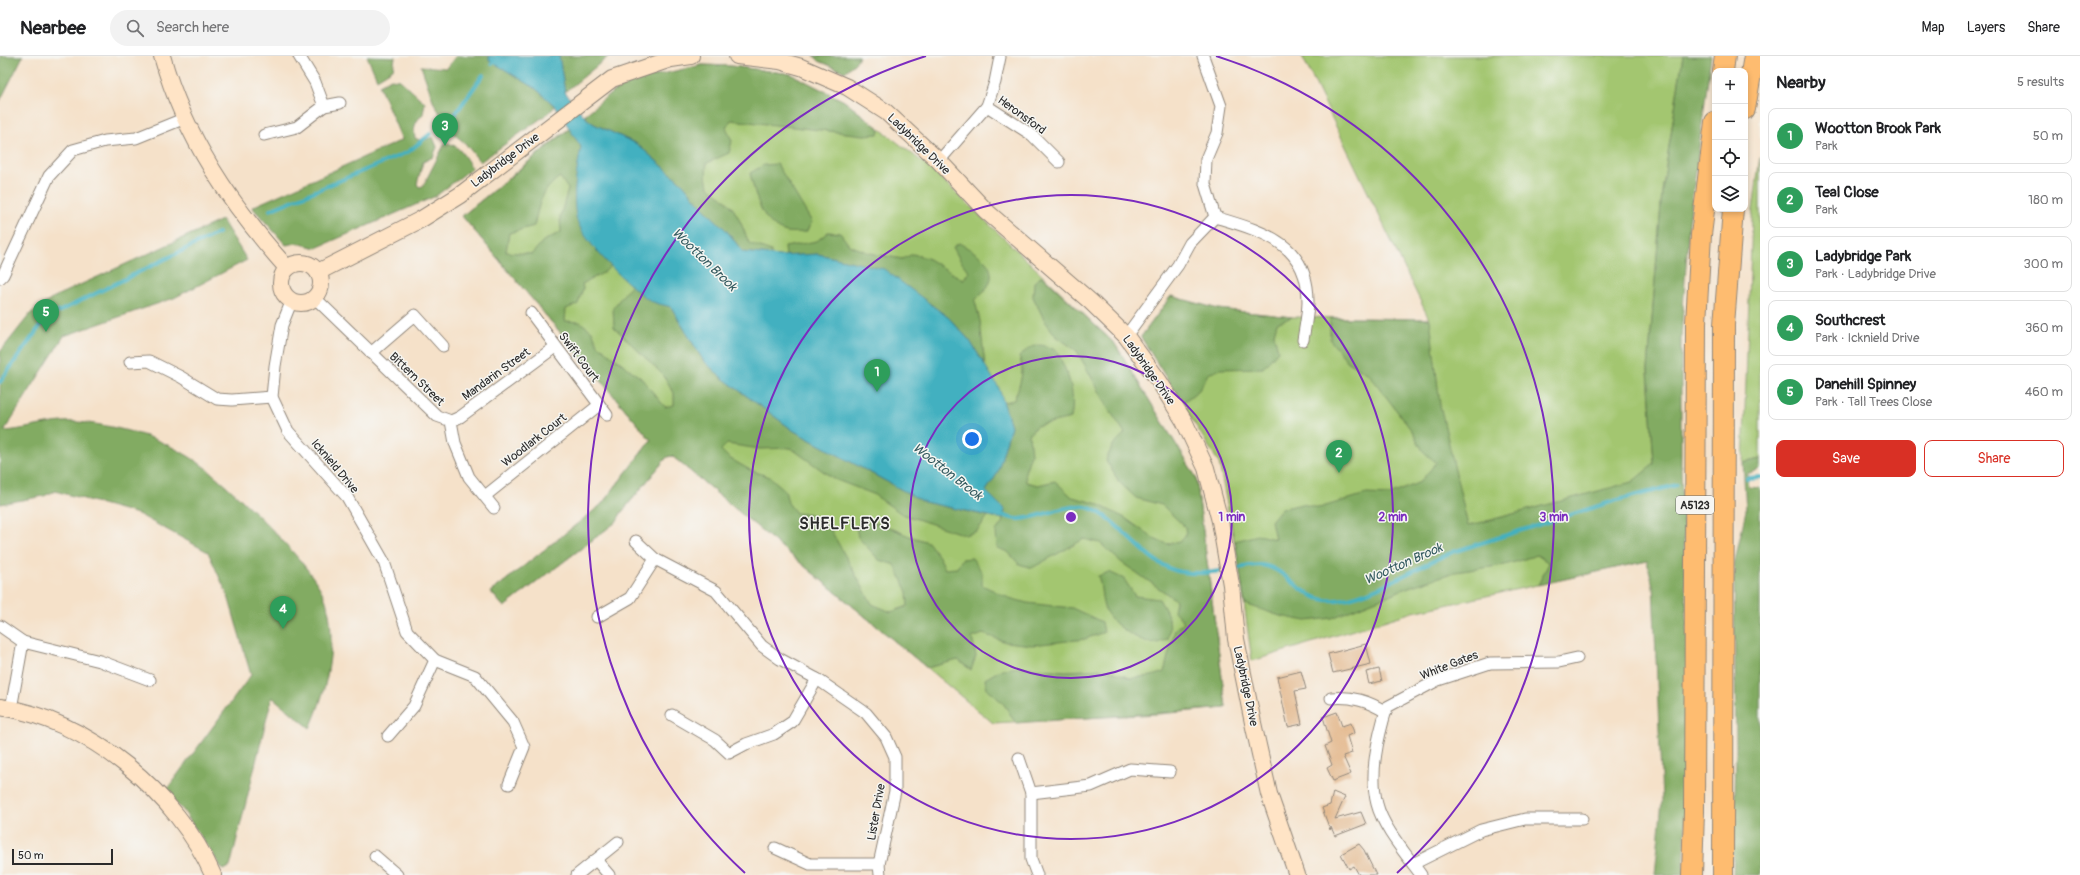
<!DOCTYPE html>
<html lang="en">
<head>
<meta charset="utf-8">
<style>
  :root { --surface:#fff; --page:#f2f2f2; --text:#202124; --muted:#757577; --line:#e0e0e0; --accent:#d93025 }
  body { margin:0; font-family:Pangolin,sans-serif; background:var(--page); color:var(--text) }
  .controls { position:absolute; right:12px; top:12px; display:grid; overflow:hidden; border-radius:8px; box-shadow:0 2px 6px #0003 }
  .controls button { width:36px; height:36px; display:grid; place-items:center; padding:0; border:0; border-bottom:1px solid var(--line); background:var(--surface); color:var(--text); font:20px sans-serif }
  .scale { position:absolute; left:12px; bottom:10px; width:101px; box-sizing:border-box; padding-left:4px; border:2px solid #2b2b2b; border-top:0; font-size:11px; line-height:14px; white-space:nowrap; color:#2b2b2b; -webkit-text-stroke:3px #f6f6f2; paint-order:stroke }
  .you { position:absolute; left:972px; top:383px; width:14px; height:14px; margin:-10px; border:3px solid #fff; border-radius:50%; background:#1a73e8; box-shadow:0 0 0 6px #1a73e833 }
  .badge { display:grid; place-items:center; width:26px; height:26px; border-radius:50%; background:var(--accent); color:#fff; font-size:13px; font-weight:700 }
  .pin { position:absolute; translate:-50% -33px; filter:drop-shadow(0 1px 2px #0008) }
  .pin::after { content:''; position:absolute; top:21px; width:14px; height:12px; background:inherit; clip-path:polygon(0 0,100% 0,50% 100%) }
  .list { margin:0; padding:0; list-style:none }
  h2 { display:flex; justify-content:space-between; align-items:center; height:52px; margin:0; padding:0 16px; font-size:17px }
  h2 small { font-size:13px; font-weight:400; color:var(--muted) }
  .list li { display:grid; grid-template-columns:26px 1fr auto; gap:12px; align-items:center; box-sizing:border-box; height:56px; margin:0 8px 8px; padding:0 8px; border:1px solid var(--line); border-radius:8px }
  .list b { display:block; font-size:15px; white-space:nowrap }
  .list p { margin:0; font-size:13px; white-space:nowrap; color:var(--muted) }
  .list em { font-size:13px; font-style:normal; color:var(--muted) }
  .actions { display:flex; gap:8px; padding:12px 16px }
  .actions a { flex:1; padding:9px 0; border:1px solid var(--accent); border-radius:8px; text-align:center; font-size:14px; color:var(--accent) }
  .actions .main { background:var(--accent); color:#fff }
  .icon { flex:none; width:22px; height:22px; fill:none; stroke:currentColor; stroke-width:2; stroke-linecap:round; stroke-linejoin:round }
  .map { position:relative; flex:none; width:1760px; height:819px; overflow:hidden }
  header { display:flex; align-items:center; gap:24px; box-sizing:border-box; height:56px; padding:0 20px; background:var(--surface); border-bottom:1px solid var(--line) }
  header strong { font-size:19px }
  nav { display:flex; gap:22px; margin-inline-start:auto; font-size:14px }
  .search { width:280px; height:36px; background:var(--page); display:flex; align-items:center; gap:10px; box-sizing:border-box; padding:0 14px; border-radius:22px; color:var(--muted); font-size:15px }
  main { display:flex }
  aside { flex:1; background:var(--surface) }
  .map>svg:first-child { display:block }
</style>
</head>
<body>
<header>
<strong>Nearbee</strong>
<div class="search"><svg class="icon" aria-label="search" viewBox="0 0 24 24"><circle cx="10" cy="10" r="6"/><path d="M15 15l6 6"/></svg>Search here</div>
<nav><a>Map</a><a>Layers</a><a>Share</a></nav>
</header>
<main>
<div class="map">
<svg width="1760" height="819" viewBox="0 0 1760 819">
  <rect width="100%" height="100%" fill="#f6f6f2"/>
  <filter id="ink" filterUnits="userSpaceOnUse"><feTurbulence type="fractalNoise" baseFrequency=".025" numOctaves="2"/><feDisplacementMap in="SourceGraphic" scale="8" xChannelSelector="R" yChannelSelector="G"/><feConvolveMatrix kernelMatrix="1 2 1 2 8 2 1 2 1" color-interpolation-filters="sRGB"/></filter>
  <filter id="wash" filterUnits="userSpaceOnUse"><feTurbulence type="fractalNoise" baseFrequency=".012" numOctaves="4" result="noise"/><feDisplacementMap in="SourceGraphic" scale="16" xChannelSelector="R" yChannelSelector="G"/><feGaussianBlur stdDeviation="0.9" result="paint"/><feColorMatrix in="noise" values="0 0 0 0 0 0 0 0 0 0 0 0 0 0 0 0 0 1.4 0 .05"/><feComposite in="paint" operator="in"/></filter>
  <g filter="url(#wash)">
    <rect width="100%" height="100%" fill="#f5e1c9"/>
    <g fill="#a3c66f" stroke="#67784d">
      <path d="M1302 0H1683L1662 136 1648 314 1654 408 1647 505 1413 556 1252 605 1238 504 1219 407 1141 281 1171 240 1218 253 1292 261 1429 263Z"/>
      <path d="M702 9 731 10 791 18 844 45 929 111 1115 288 1196 421 1226 652 1159 658 993 667 672 400 667 401 621 457 616 466 504 551 491 536 601 449 651 384 462 160 600 47 622 31 655 20Z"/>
      <path d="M1760 100V403L1743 407 1752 161Z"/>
    </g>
    <g fill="#82ab62" stroke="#566b46" fill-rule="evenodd">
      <path d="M0 0H23L0 45Z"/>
      <path d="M367 0 395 1 393 13 377 23Z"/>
      <path d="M456 0H489L490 4 535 32 555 50 550 56 480 106 465 87 450 75 434 47 421 10 446 12Z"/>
      <path d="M559 0H609L565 36Z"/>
      <path d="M814 0H859L855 7 845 16 819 5Z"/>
      <path d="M1683 0H1711L1689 167 1681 282V412L1690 639 1684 819H1655L1662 745 1653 530 1647 505 1538 529 1549 507 1537 499 1505 509 1455 516 1409 531 1332 562 1306 565 1280 560 1245 548 1235 485 1258 479 1275 483 1271 465 1281 453 1302 448 1319 452 1366 438 1390 439 1420 426 1436 407 1423 395 1412 375 1369 318 1348 306 1330 284V262L1430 263 1440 349 1468 470 1632 426 1654 408 1648 314 1662 136Z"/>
      <path d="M702 9 731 10 791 18 844 45 880 73 878 78 864 79 731 64 726 71 732 85 729 97 707 107C703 140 715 130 731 150 739 160 744 175 749 187L771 195V199L743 196 726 174 702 151 683 128 637 88 594 68 586 62V58C597 49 610 36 624 30 649 20 676 15 702 9Z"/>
      <path d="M391 23 400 24 425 47 423 58C415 66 413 71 415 82L422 85 433 81 437 91 433 101 423 106 417 128 419 131 423 130 445 87C459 87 465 102 472 112L436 140 316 192 297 187 286 189 252 151 402 84 379 29Z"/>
      <path d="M571 72 581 91 575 135 611 210 603 217 582 228 583 232 578 248 566 253 565 265 580 266 592 275 598 289 641 322 665 351 674 349V337L664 320 614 271 613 252 631 229 651 245 671 251 703 304 721 321 794 375 924 446 988 460 977 475 965 479 902 458 873 438 834 423 791 392 760 393 727 388 721 394 729 402 750 414 770 421 785 434 788 447 796 457 812 459 828 469 872 548 891 556 908 550 907 536 895 509 879 504 858 481 856 470 868 466 882 468 909 480 928 486 940 502 945 513 957 512 962 503 972 502 982 516V529L1009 542 1027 547 1072 552 1102 566 1104 576 1085 583 1032 589 1006 586 983 578 972 582 976 600 971 614 958 604 927 612 672 400 667 401 621 457 616 466 504 551 491 536 601 449 651 384 462 160ZM560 121 568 133 560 161 561 176 543 185 532 198 506 196 509 177 534 170C539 149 541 134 560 121Z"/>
      <path d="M777 108 812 166 806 176C800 176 793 177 787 176 762 171 755 138 750 117L764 109Z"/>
      <path d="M222 164 247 204 174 242 64 280 4 375C23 374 43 367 63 366 80 364 115 371 132 376 157 382 187 397 207 413 237 438 315 510 326 545 338 585 327 635 310 672L272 641 230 811 223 814 183 754 164 737 251 619 228 540 208 496 138 458 55 435 44 440 0 448V296L31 257 58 239Z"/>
      <path d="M828 176 840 177 849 189 870 197 902 203 913 198 927 202 963 224 969 216 960 204 953 191 959 187C973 195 999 208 989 228 987 233 979 239 975 245L980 265 985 309 970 285 949 262 884 214 818 198 786 200 785 191 817 185Z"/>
      <path d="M1042 220 1115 288 1196 421 1226 652 1016 667 1003 647 987 633 985 623 1002 613 1021 611 1066 615 1106 613 1130 622 1152 620 1164 616 1175 573 1184 566 1174 555 1176 544 1121 506 1100 487 1084 483 1032 512 1019 508 1008 496 997 492 996 475 1002 467 1005 455 986 435 997 418 1011 370 1003 346 1014 344C1019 330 1026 315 1019 301 1033 287 1040 286 1057 295 1068 319 1076 334 1071 362L1036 370 1029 379 1031 398 1025 416 1026 426 1038 429 1055 425 1072 441 1095 447 1125 462 1156 484 1168 488 1179 485 1186 480 1185 471 1162 449 1136 442 1119 426 1106 404 1113 389 1125 377 1110 355 1077 295 1056 280 1045 265 1033 241 1034 226Z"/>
      <path d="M1171 240 1218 253 1292 261 1277 267 1274 278 1278 295 1263 312 1221 313 1208 318 1199 334 1182 347 1141 281Z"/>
      <path d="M1760 403V413L1747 418 1749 430 1760 431V819H1733L1736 697 1734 510 1746 454 1743 407Z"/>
      <path d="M1109 516 1124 523 1135 540 1159 543C1168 558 1172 565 1168 583 1165 584 1160 587 1156 587 1139 587 1109 567 1104 551 1101 542 1102 531 1098 520Z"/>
    </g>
    <path fill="#43b0c0" stroke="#376e76" d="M489 0H559L565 36 586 62 594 68 637 88 683 128 702 151 726 174 743 196 780 200 818 198 884 213 949 262 970 285 999 332 1011 370 997 418 986 435 1005 454 1003 463 924 446 794 375 721 321 703 304 671 251C665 249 656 248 651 245 631 233 580 183 576 161 572 138 577 113 581 91L555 50 535 32 489 4Z"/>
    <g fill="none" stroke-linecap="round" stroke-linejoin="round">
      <g stroke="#43b0c0" stroke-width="4">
        <path d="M492 8 498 0"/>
        <path d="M453 61 483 19"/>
        <path d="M270 154 408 96 430 78"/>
        <path d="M0 326 46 262 218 177"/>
        <path d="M1747 422 1760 421"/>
        <path d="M999 458C1004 459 1011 463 1017 463 1036 464 1066 447 1086 451 1099 454 1110 464 1119 472 1158 508 1169 525 1226 514"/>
        <path d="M1233 513C1241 512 1251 509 1260 509 1284 510 1298 540 1326 544 1361 548 1419 509 1453 496L1614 445 1677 429"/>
      </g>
    </g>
    <g id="blocks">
      <g fill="#e2b384">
        <path d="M1366 588 1371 608 1333 617 1328 598Z"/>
        <path d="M1379 613 1382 625 1369 628 1366 616Z"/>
        <path d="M1301 615 1306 633 1295 635 1302 668 1288 671 1277 621Z"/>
        <path d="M1337 656 1342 670 1351 667 1354 677 1347 680 1352 697 1343 700 1351 718 1333 725 1327 712 1332 709 1325 690 1331 687 1323 661Z"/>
        <path d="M1333 736 1345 741 1335 763 1361 756 1366 768 1335 780 1331 771 1330 774 1322 752 1330 749Z"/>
        <path d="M1359 788 1364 794 1376 819H1359L1354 810 1349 813 1341 798Z"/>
      </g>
    </g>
  </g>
  <g filter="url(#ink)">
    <use href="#blocks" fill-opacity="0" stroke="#90867a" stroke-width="1"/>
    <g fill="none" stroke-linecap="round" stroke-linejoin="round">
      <g stroke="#90867a" stroke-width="13">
        <g id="street">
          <path d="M1203 0 1221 50 1217 77 1206 103 1205 128 1215 161C1261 175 1308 186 1308 245 1308 258 1305 271 1303 284"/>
          <path d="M324 50 340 47"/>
          <path d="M987 50 1032 79 1059 106"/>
          <path d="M264 79 297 71 324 50 315 26 299 0"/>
          <path d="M939 105 987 50 995 26 1000 1"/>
          <path d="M0 222 3 219 49 120 73 94 105 85 136 82 183 63"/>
          <path d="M315 242 437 360 451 365 455 387 469 421 494 452"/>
          <path d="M292 244 282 269 275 310 272 341 288 375 347 441 384 506 407 575 435 604 475 620 513 666 524 691 509 728"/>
          <path d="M531 257 607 359"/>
          <path d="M1126 280 1178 209 1190 187 1215 161"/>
          <path d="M371 297 415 259 443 290"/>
          <path d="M130 306 149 305 181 321 217 343 232 344 272 341"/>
          <path d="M451 365 460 361 555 291"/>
          <path d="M485 440 599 349"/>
          <path d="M636 485 655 503 716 535 762 590 780 603 817 623 866 657 886 681 895 701V735L879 808 880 819"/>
          <path d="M597 561 630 542 655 503"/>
          <path d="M0 570 23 586 100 605 150 624"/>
          <path d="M1331 642C1352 640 1368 645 1386 656"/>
          <path d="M11 653 23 586"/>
          <path d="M672 659 715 684 729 697 746 688 774 678 792 666 817 623"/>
          <path d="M388 680 414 650 435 604"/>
          <path d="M1019 702 1031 737V803L1037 819"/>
          <path d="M1031 737 1091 730 1130 713 1170 716"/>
          <path d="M775 792 810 808H879"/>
          <path d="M375 800 397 819"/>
          <path d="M596 804 609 819"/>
          <path d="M1413 808 1481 774 1525 763H1582"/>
          <path d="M577 819 618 786"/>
          <path d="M1421 819C1407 799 1383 772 1377 748 1369 717 1378 681 1387 651L1438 624 1490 607 1559 606 1577 602"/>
        </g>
      </g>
      <g stroke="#90867a" stroke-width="18">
        <g id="secondary">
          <path d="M162 0C185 82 231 149 287 212"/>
          <path d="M737 0 780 5 801 11 847 31 886 56 939 105 986 155 1091 246 1126 280 1159 325 1184 365 1206 412 1220 465 1231 529 1236 583 1253 667 1269 738 1297 819"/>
          <circle cx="301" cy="227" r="20"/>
          <path d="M318 216 420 164 460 139 612 23 671 3 691 0"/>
          <path d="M0 651C88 663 178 738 213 819"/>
        </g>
      </g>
      <g stroke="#90867a" stroke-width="22">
        <g id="highway">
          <path d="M1723 15 1725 0"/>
          <path d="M1745 53 1754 0"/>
          <path d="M1692 819 1694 755 1696 267 1701 179 1715 66"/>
          <path d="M1723 819 1724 269 1733 153"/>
        </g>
      </g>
      <use href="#street" stroke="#fff" stroke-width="11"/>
      <use href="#secondary" stroke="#ffe4c6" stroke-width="16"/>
      <use href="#highway" stroke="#febc70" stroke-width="20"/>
    </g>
  </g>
  <g fill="none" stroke="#7b2cbf" stroke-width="2">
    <circle cx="1071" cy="461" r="161"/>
    <circle cx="1071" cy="461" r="322"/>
    <path d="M745 817A483 483 0 0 1 926 0M1216 0A483 483 0 0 1 1397 817"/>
  </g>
  <g text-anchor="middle" stroke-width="3" stroke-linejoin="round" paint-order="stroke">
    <rect fill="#f6f6f2" stroke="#686867" stroke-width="1" x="1676" y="440" width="38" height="18" rx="3"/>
    <g font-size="11" font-weight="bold" fill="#2b2b2b">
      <text x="1695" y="453">A5123</text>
    </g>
    <g font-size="12" fill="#2b2b2b" stroke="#f6f6f2">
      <text transform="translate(1022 59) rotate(36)" y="4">Heronsford</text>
      <text transform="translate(919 88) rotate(44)" y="4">Ladybridge Drive</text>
      <text transform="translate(505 104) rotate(-37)" y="4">Ladybridge Drive</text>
      <text transform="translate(579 301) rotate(53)" y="4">Swift Court</text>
      <text transform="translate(1149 314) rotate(55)" y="4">Ladybridge Drive</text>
      <text transform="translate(496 318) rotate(-36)" y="4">Mandarin Street</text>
      <text transform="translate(417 323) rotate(44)" y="4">Bittern Street</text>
      <text transform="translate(534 384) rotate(-38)" y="4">Woodlark Court</text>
      <text transform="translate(335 410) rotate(50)" y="4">Icknield Drive</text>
      <text transform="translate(1449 609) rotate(-21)" y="4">White Gates</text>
      <text transform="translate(1246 630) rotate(78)" y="4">Ladybridge Drive</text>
      <text transform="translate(876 756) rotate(-80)" y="4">Lister Drive</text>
    </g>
    <g font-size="13" font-style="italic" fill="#335a5f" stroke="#f6f6f2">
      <text transform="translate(705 203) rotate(44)" y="5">Wootton Brook</text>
      <text transform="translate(948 415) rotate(38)" y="5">Wootton Brook</text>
      <text transform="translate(1403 507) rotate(-24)" y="5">Wootton Brook</text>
    </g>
    <g font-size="16" font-weight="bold" letter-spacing="1" fill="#2b2b2b" stroke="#f6f6f2">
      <text x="845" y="473">SHELFLEYS</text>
    </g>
  </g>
  <circle cx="1071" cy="461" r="6" fill="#7b2cbf" stroke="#f6f6f2" stroke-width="2"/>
  <g font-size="12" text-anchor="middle" font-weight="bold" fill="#7b2cbf" stroke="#f6f6f2" stroke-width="3" stroke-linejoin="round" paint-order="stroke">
    <text x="1232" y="465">1 min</text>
    <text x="1393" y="465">2 min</text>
    <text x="1554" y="465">3 min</text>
  </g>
</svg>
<div class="controls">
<button>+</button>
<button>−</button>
<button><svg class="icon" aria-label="locate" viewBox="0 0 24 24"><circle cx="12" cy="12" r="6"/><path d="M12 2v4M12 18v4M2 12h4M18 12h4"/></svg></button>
<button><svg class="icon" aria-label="layers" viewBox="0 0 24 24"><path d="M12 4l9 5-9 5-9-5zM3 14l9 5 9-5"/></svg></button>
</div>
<div class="scale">50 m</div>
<div class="you"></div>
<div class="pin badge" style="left:877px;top:336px;background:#2e9e5b">1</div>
<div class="pin badge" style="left:1339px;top:417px;background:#2e9e5b">2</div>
<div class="pin badge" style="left:445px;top:90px;background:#2e9e5b">3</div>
<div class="pin badge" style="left:283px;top:573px;background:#2e9e5b">4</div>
<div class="pin badge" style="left:46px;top:276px;background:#2e9e5b">5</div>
</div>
<aside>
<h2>Nearby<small>5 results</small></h2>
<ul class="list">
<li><span class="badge" style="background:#2e9e5b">1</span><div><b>Wootton Brook Park</b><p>Park</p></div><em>50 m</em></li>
<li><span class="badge" style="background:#2e9e5b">2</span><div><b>Teal Close</b><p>Park</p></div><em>180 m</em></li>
<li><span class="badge" style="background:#2e9e5b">3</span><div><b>Ladybridge Park</b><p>Park · Ladybridge Drive</p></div><em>300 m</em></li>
<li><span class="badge" style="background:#2e9e5b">4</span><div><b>Southcrest</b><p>Park · Icknield Drive</p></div><em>360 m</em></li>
<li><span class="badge" style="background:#2e9e5b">5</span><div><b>Danehill Spinney</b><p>Park · Tall Trees Close</p></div><em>460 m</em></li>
</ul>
<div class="actions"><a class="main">Save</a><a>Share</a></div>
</aside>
</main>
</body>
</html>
